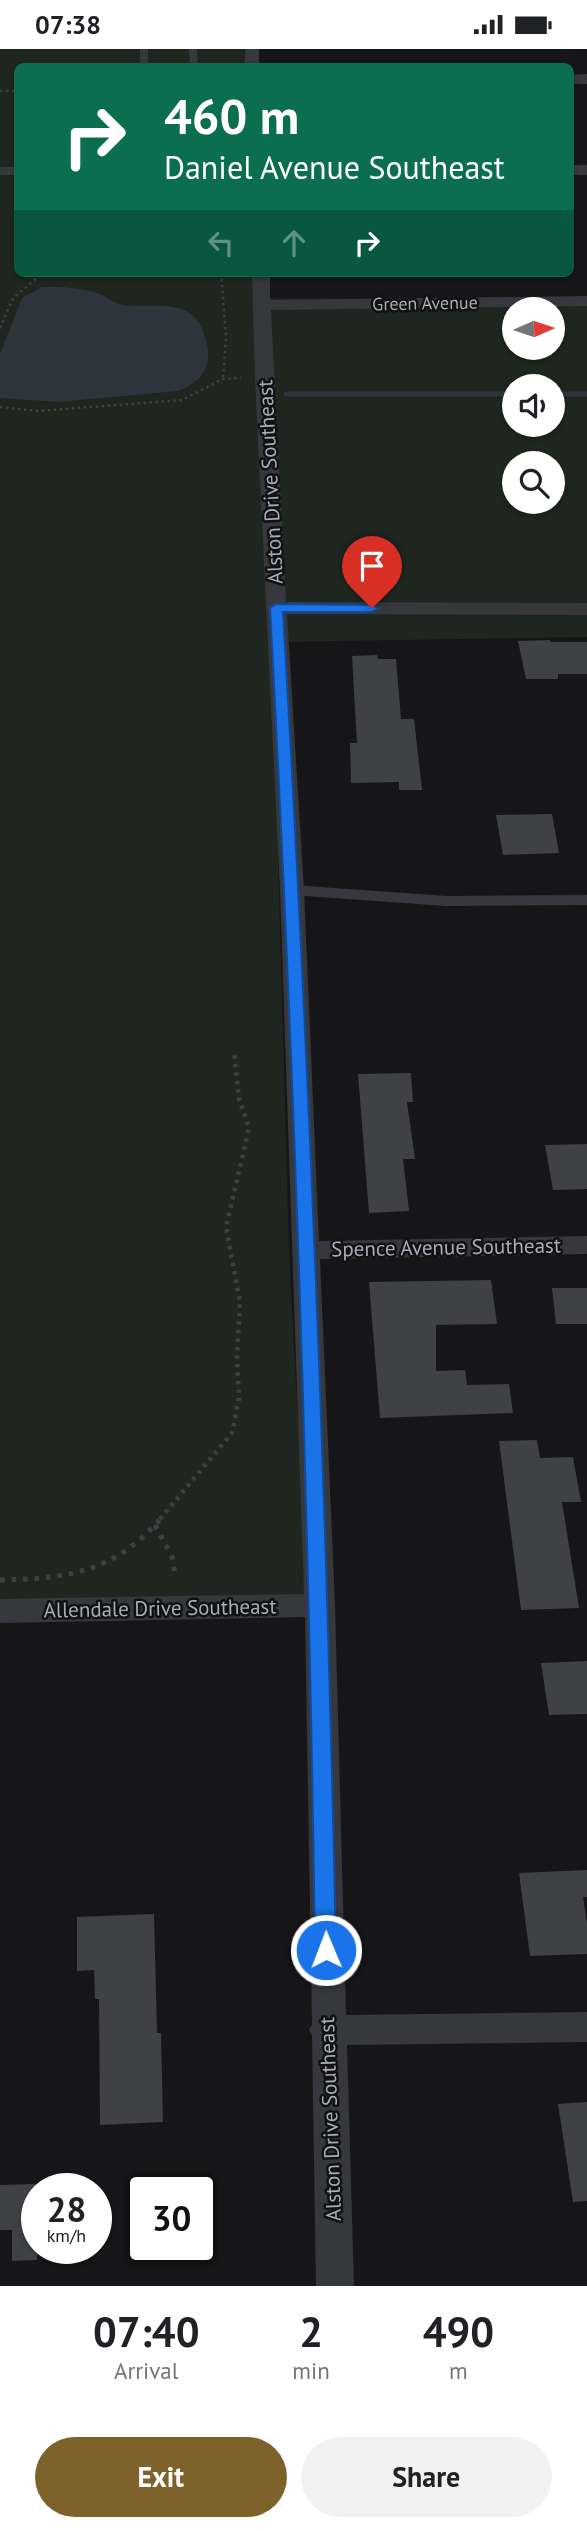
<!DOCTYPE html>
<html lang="en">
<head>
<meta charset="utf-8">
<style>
  :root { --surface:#fff; --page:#f2f2f2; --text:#202124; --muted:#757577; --accent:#7e622b }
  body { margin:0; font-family:"PT Sans",sans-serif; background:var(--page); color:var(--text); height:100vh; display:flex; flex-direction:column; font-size:26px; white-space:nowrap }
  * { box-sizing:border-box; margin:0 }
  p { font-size:23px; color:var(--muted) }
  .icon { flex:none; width:38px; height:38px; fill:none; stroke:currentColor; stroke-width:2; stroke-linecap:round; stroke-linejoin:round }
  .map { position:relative; height:2237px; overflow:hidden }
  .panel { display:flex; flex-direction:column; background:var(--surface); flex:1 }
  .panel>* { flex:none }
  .hud { position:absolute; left:14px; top:14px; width:560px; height:214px; border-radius:10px; box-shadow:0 2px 5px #0004; background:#0b6e4f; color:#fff; overflow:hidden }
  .needle { width:46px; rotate:87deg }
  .controls { position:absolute; left:502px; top:248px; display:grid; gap:14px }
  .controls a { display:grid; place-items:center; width:63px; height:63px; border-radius:50%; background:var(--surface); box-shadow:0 2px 5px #0004; font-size:35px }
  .speed { position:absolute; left:21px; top:2124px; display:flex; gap:14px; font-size:35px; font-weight:700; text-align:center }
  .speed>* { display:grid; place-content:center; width:91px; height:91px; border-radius:50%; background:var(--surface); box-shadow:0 2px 5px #0004; line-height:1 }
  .speed small { font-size:18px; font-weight:400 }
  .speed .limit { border:4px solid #111; border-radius:10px; background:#fff; color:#111 }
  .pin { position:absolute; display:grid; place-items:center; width:60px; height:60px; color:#fff; margin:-72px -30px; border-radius:50% 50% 50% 0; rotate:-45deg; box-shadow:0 0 7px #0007 }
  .pin .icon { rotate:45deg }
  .me { position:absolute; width:77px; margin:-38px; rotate:359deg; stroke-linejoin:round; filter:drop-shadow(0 0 5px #0008) }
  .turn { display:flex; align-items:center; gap:24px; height:147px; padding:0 35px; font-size:32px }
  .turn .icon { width:91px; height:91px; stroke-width:2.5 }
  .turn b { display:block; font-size:49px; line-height:60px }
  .lanes { display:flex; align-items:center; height:66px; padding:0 35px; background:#0003; justify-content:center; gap:35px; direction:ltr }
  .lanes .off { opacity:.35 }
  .eta { display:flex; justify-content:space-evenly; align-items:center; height:119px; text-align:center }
  .eta b { font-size:42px; font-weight:600; line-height:49px }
  .cta { display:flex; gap:14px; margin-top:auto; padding:14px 35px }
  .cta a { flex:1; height:80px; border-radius:42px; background:var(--accent); color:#fff; font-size:28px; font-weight:600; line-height:80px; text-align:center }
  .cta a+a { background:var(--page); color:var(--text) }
  .status { display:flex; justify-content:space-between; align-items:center; height:49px; padding:0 35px; background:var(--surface); direction:ltr }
  .status svg { height:19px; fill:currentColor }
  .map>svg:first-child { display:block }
</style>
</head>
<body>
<div class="status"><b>07:38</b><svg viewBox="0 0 49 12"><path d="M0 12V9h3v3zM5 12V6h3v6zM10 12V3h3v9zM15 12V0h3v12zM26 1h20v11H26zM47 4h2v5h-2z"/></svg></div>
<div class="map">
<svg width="587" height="2237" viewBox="0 0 587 2237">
  <rect width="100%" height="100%" fill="#161618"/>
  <path fill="#1e261f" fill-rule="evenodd" d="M0 0H244L246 17 18 18V224H261L263 249 587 251V588L275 593 264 306 289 1203 308 1562 0 1567ZM514 261H553V299H514ZM514 338H553V376H514ZM514 415H553V453H514Z"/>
  <path fill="#2c353c" d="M42 238C61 238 82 238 100 245 107 248 112 253 119 255 147 261 191 246 203 282 206 291 209 299 208 308 207 326 194 336 178 342L58 353 0 349V305L22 249Z"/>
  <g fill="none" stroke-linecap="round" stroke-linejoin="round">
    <g stroke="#2c353c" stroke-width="5">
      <path d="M286 345H514"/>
      <path d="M553 345H587"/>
    </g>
  </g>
  <g fill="#404145">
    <path d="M550 591V593H587V625H558V630H526L518 592Z"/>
    <path d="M377 606 378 610H396L401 670H414L422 741H399V733L351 734 350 694H357L352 607Z"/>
    <path d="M552 765 559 804 503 806 496 766Z"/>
    <path d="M411 1024 413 1053H407L415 1110H403L409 1162 369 1164 358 1025Z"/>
    <path d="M587 1095V1140L553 1141 545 1096Z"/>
    <path d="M491 1231 497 1275 436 1276V1322L465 1321 467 1336 509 1335 513 1364 380 1369 369 1233Z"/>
    <path d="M552 1239H587V1275H556Z"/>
    <path d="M537 1391 540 1409 573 1408 581 1453H562L579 1559 521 1561 499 1392Z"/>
    <path d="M587 1612V1665L549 1666 541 1614Z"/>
    <path d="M587 1821V1848H583L587 1875V1905L530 1907 519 1824Z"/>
    <path d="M154 1865 157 1984H161L163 2073 100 2076 99 1950H95L94 1921 77 1922V1868Z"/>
    <path d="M587 2053V2152L573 2153 558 2055Z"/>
    <path d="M37 2135V2211L12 2212V2181H0V2136Z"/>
  </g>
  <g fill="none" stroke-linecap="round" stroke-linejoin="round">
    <g stroke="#3d3f44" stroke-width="2.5" stroke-dasharray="2.5 3.5" stroke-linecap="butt">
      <path d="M0 42H18"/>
      <path d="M221 224 226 288 223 330"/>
      <path d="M0 279 13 249 43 224"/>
      <path d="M0 358 39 362 182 351 223 330 241 329"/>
    </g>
    <path stroke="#3d3f44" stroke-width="4.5" stroke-dasharray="3.5 5" stroke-linecap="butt" d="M160 1470 232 1384 239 1349 237 1307 240 1253 226 1178 249 1079 239 1050 234 1002"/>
    <g stroke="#3d3f44" stroke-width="5" stroke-dasharray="4.5 7" stroke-linecap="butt">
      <path d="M155 1476 172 1508 175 1524"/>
      <path d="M0 1531C67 1530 116 1523 162 1468"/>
    </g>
    <g stroke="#37383d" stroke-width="8">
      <path d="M144 0V18"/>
      <path d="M193 0 194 18"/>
      <path d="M0 122H18"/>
    </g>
    <path stroke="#37383d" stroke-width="10" d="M292 841 446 852 587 851"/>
    <g fill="#37383d" fill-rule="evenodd">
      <rect x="245" y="0" width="14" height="18"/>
      <path d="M587 25V35H570V26Z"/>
      <rect x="570" y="116" width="17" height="10"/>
      <path d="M252 224H270V251L587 247V257L271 261 286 553 587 554V566L287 565 304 841 319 1192 587 1187V1205L320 1210 335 1556 346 1966 587 1963V1993L347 1996 354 2237H316L312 1986 309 1981 312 1976 305 1568 0 1574V1550L304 1545 280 841 255 329Z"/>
    </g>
  </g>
  <path fill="#1a73e8" stroke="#114b97" stroke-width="2" d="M276 555 372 556 379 559 372 563H283C309 1009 327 1455 336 1901L333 1908 326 1910 318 1908 315 1901C309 1454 294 1006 270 559Z"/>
  <g text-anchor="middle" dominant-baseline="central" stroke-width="5" stroke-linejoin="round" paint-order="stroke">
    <g font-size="18" fill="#a8adb8" stroke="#111113">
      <text transform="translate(425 254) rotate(-1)">Green Avenue</text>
    </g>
    <g font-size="21" fill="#a8adb8" stroke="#111113">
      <text transform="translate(270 433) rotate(-93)">Alston Drive Southeast</text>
      <text transform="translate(446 1198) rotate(-1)">Spence Avenue Southeast</text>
      <text transform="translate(160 1559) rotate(-1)">Allendale Drive Southeast</text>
      <text transform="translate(330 2070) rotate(-92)">Alston Drive Southeast</text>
    </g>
  </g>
</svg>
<div class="controls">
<a><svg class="needle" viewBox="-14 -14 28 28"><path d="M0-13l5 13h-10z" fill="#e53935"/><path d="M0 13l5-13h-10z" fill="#757577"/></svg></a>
<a><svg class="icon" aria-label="sound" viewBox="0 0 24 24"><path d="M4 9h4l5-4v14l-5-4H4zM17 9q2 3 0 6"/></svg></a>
<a><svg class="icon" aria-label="search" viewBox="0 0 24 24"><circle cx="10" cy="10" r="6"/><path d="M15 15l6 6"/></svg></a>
</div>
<div class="speed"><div>28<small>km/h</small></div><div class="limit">30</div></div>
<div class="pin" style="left:372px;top:559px;background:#d93025"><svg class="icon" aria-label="arrive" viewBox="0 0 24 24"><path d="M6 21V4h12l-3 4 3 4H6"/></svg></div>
<svg class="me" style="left:326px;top:1901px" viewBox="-20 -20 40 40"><circle r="17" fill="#1a73e8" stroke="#fff" stroke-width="3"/><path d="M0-11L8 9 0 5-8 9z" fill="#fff"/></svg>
<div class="hud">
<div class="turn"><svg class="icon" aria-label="right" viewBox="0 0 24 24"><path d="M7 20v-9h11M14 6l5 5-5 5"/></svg><div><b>460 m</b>Daniel Avenue Southeast</div></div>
<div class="lanes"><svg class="icon off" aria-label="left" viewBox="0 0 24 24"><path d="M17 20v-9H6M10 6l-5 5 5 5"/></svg><svg class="icon off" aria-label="ahead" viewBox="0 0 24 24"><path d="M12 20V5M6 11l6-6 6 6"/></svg><svg class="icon" aria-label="right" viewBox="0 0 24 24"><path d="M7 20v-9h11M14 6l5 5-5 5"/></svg></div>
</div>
</div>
<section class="panel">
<div class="eta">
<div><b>07:40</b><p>Arrival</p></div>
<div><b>2</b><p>min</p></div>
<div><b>490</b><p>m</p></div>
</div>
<div class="cta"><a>Exit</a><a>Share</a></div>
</section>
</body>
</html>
